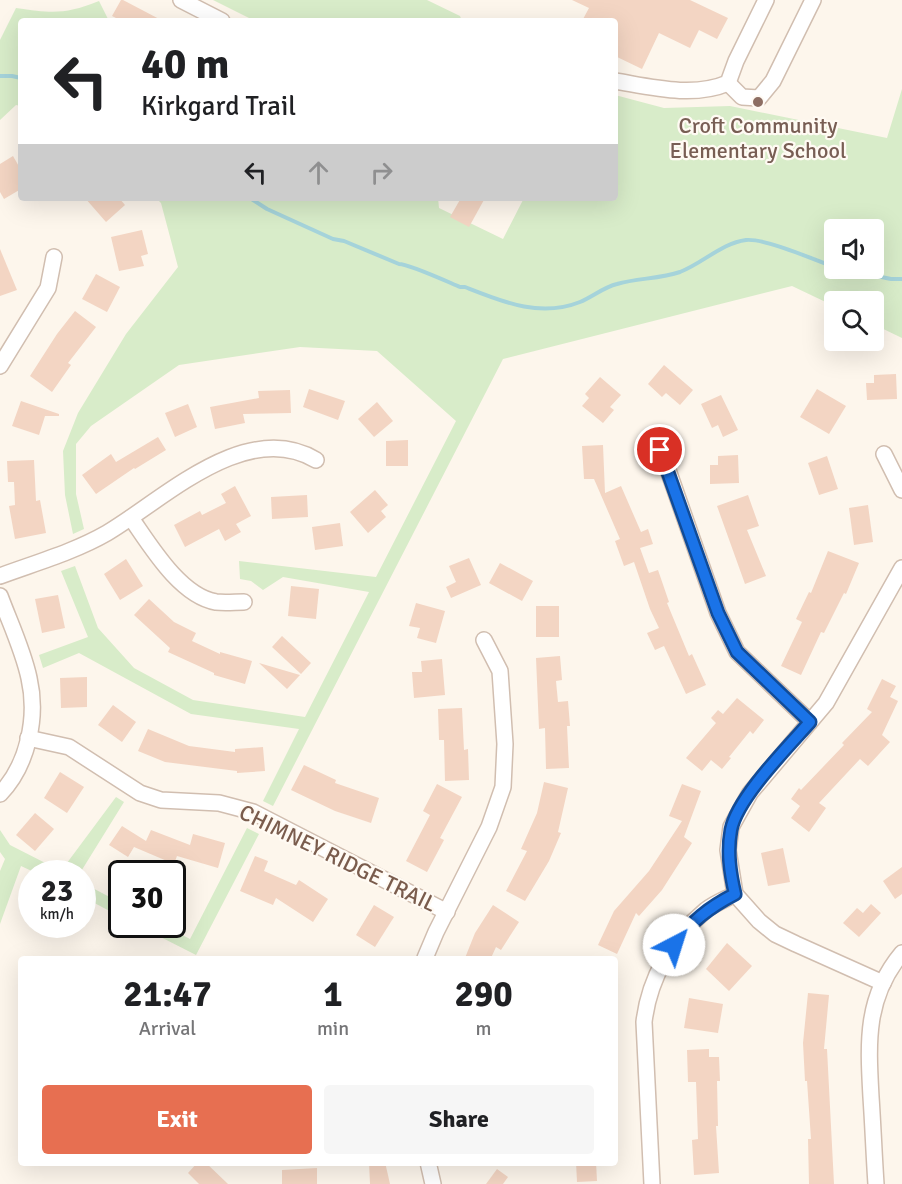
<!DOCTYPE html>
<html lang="en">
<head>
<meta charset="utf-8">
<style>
  :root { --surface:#fff; --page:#f6f6f6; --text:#202124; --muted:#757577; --accent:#e76f51 }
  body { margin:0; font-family:Signika,sans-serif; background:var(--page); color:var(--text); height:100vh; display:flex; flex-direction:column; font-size:22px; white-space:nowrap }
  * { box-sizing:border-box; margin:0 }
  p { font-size:20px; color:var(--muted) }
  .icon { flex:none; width:33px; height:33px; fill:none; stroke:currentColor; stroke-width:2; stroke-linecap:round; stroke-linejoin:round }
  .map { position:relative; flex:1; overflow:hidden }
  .side { position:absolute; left:18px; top:956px; width:600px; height:210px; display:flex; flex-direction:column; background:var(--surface); border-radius:6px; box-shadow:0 6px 24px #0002 }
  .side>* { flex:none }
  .top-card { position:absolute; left:18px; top:18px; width:600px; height:183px; border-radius:6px; box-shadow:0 6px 24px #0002; background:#fff; color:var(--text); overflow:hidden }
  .buttons { position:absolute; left:824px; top:219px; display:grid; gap:12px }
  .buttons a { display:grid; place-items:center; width:60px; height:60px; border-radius:6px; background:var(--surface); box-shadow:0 6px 24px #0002; font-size:30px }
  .speed { position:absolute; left:18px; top:860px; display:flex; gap:12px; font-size:30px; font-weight:700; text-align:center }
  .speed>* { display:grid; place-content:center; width:78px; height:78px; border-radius:50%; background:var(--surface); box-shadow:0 6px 24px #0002; line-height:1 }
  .speed small { font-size:15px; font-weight:400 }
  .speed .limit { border:3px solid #111; border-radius:9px; background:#fff; color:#111 }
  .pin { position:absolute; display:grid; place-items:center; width:51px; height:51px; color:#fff; margin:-26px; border:3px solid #fff; border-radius:50%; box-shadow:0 2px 6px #0007 }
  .me { position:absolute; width:66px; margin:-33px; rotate:40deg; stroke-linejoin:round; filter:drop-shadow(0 0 4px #0008) }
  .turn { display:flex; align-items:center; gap:21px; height:126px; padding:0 24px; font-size:27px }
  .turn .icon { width:78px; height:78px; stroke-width:2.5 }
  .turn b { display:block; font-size:42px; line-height:51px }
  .lanes { display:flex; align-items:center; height:57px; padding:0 24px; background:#0003; justify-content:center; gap:30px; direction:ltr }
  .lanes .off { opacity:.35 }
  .eta { display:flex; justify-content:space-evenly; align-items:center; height:102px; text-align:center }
  .eta b { font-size:36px; font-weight:700; line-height:42px }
  .button { display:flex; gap:12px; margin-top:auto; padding:12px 24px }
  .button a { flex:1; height:69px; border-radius:6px; background:var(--accent); color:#fff; font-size:24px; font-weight:700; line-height:69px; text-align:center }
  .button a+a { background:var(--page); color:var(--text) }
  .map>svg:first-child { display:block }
</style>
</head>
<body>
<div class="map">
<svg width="902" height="1184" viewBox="0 0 902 1184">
  <rect width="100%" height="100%" fill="#fdf6ec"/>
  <g fill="#d8ecc9" fill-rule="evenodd">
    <path d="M213 0H427L460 16 462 21H255Z"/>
    <path d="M99 1 109 21H21V106L16 105 0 120V40L16 8C52 13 64 15 99 1Z"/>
    <path d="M902 89V338L873 324V302H834V306L792 286 503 359 273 806 263 801 299 729 191 714 79 653 43 668 39 655 88 637 61 571 75 566 98 628 134 668 193 700 305 717 369 592 283 577 263 590 251 581 240 579 239 561 376 577 456 421 377 351 300 347 179 365 91 426 76 444V494L84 529 73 534 65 495 63 451 78 413 126 334 178 267 161 203 156 198H438L439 208 503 239 524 198H615V95L664 108 730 106 887 138ZM834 230H873V268H834Z"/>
    <path d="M116 797 124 802 80 873H36L21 866 0 924V871L5 859 0 852V830L10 845 61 871Z"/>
    <path d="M247 828 259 834 196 955 135 924H161L190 939Z"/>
    <path d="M83 883 121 903V917L83 897Z"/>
  </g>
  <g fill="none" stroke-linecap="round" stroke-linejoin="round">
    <g stroke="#a5d3da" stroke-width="4">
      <path d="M0 76H12L21 78"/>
      <path d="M250 198 267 209 333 239 344 241 399 264C409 264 448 282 460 287H465C503 302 540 318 580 302 592 297 604 287 617 284 637 278 660 279 680 272 703 263 722 243 746 240 765 238 815 260 834 267"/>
      <path d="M839 268 891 279H902"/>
    </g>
  </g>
  <g fill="#f3d5c3">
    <path d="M121 0H123L163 21H122L112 16Z"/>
    <path d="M572 0H690L728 18 717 39 699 30 690 48 659 33 642 69 615 56V21H582L589 8Z"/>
    <path d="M13 156 21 170V189L4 199 0 192V164Z"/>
    <path d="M85 198H119L125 205 106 222Z"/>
    <path d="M461 198H485L469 227 450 217Z"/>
    <path d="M142 230 148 254 141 256 144 266 119 271 111 237Z"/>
    <path d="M0 249 17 290 0 296Z"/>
    <path d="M96 274 120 287 107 312 82 299Z"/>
    <path d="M75 311 96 327 68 363 71 365 52 392 30 376 57 334Z"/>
    <path d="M664 365 693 390 680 405 666 393 662 397 648 384Z"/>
    <path d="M896 374 897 399 867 400 866 383H874V375Z"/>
    <path d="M600 377 621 395 610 407 614 410 603 423 582 406 589 398 585 394Z"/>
    <path d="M309 389 345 401 338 420 303 407Z"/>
    <path d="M817 389 846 406 829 434 800 417Z"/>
    <path d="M290 390 291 413 243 414 245 423 215 429 210 407 259 398 258 391Z"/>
    <path d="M721 395 738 430 723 437 718 425 712 428 701 404Z"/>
    <path d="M21 401 59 414V416H45L39 435 12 426Z"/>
    <path d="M377 402 393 421 374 437 358 419Z"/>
    <path d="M188 404 197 427 175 437 165 413Z"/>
    <path d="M158 437 166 450 135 469 134 468 96 494 82 475 111 454 116 462Z"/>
    <path d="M408 440V466H386V441Z"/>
    <path d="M603 445 605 493 621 486 641 532 648 529 653 544 640 548 649 573 658 570 669 602 667 603 689 656 692 654 706 685 686 694 664 646 655 650 647 633 659 628 650 609 634 562 624 566 615 541 620 539 594 479H584L582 446Z"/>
    <path d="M738 455 739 483 710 484V465H718V456Z"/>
    <path d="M827 456 838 489 819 495 808 463Z"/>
    <path d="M34 460 36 501 40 500 46 533 15 539 9 506 15 505 14 482H8L7 461Z"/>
    <path d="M235 486 251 516 236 524 241 532 225 541 219 529 185 547 174 525 200 511 202 515 226 503 221 494Z"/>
    <path d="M375 490 388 505 381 511 386 517 368 533 350 512Z"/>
    <path d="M307 495 308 517 272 519 271 497Z"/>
    <path d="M748 495 759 526 747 530 766 576 745 584 717 506Z"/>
    <path d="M868 505 873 542 854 545 849 508Z"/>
    <path d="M340 523 343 546 315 550 312 527Z"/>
    <path d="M828 551 859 563 846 594 844 593 824 633 821 632 801 675 781 666 802 622 796 619 809 592 811 593Z"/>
    <path d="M469 558 481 585 451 598 446 587 456 582 449 566Z"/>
    <path d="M126 559 143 586 120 600 104 574Z"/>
    <path d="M500 563 533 581 522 601 489 583Z"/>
    <path d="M291 586 319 589 316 619 288 616Z"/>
    <path d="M58 595 65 628 42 633 35 599Z"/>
    <path d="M149 599 174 622 196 633 192 641 220 654V652L252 661 245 684 214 675V673L168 652 170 648 134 615Z"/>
    <path d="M416 603 445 611 436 643 417 638 420 628 409 626Z"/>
    <rect x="536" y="606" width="23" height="31"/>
    <path d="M282 636 311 663 301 674 272 647Z"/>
    <path d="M560 656 562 680 556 681 558 702 568 701 570 726H567L569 768 546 769 545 728 539 729 536 658Z"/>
    <path d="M442 659 445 695 414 698 412 672H422L421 661Z"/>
    <path d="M259 663 300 675 287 689Z"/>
    <path d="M87 677V707L61 708 60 678Z"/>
    <path d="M882 679 896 686 890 697 898 701 882 735 890 742 868 766 860 759 819 803 826 808 809 832 791 818 800 806 791 799 799 788 801 790 844 745 842 743 872 712 867 709Z"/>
    <path d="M737 698 764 720 753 734 750 731 729 757 731 758 722 769 711 760 702 771 686 758 716 723 711 718 718 710 723 714Z"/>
    <path d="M113 705 136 722 122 742 98 725Z"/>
    <path d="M462 708 464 750 468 749 469 780 445 781 444 740H439L438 709Z"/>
    <path d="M148 729 189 746 235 752V749L263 747 265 771 237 773V771L165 762 138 751Z"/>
    <path d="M304 765 336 780 335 783 379 798 371 823 335 811 291 790Z"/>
    <path d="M60 772 84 787 67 813 44 798Z"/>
    <path d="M544 782 568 788 558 832 561 833 549 861 525 901 506 891 527 851 521 849 537 813Z"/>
    <path d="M437 784 462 797 440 838 444 840 427 872 406 861 430 815 423 811Z"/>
    <path d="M682 784 701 791 684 837 692 843 662 890 639 916 636 913 617 954 598 945 614 911 649 871 682 821 669 816Z"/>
    <path d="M35 813 54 829 35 851 16 835Z"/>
    <path d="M122 826 146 841 151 830 190 845 193 834 225 843 218 868 177 856 174 864 134 847 128 857 109 845Z"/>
    <path d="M783 848 790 882 768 886 761 853Z"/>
    <path d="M255 856 268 861 264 871 296 885 299 880 328 899 313 922 276 898 273 905 240 891Z"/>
    <path d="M902 867V894L895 899 883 881Z"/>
    <path d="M871 904 881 913 859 937 843 923 857 908 863 913Z"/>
    <path d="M374 905 394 917 375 947 356 935Z"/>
    <path d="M493 905 519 922 501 950 496 947 491 958H465L475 933Z"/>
    <path d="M727 943 752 966 729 991 706 969Z"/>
    <path d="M808 993 829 995 824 1049H827L834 1184H809L808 1139H811L807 1081H805L803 1043Z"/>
    <path d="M689 998 723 1004 718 1033 684 1028Z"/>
    <path d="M709 1049V1057H719L720 1081H717L718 1126H716L719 1173 694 1175 692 1140 698 1139 696 1082H688L687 1050Z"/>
    <path d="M198 1162H205L228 1184H199L188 1173Z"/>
    <path d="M369 1162H385L390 1184H370Z"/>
    <path d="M576 1162H596L597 1181 577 1182Z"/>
    <path d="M317 1168V1184H282V1170Z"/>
    <path d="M497 1169 508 1177 503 1184H486Z"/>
  </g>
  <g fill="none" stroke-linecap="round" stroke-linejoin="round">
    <g stroke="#d1beb0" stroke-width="18">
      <g id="minor">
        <path d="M181 0 222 21"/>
        <path d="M615 81C651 87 693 98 728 83L736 61 766 0"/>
        <path d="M728 83 742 97 759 98 773 81 813 0"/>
        <path d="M0 366 48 288 54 257"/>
        <path d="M661 450 718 613 737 652 810 722"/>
        <path d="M884 454 902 490"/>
        <path d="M131 518C150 545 180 596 216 602 225 603 235 602 244 602"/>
        <path d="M0 576C35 563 74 552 107 533 163 500 246 418 316 460"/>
        <path d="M0 596C10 623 23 650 29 678 38 717 28 765 0 794"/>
        <path d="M28 738 69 747 140 793 161 800 219 803 253 812 447 912"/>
        <path d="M425 958 436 932 489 827 503 787 505 744 500 671 484 640"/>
        <path d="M883 983 796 944 775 934 759 921 735 894 728 850 731 827 750 793 826 703 902 568"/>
        <path d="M428 1162 433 1184"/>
        <path d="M652 1184 644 1022C649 979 672 938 706 910 715 903 726 899 735 894"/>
        <path d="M876 1184C874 1155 873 1126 871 1097 868 1043 865 997 902 953"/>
      </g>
    </g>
    <use href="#minor" stroke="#fff" stroke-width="15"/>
  </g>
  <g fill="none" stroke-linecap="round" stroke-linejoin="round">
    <g stroke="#114b97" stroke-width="15">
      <path id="route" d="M660 450 718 613 737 652 810 722C788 747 737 798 731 830 727 852 730 872 735 894 708 908 692 921 674 945"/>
    </g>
    <use href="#route" stroke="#1a73e8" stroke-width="10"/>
  </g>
  <circle fill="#8d6e63" stroke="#fffaf3" stroke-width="2" cx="758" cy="102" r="6"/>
  <g text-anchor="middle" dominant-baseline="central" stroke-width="4.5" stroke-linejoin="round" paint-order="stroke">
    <g font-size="22" fill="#785e54" stroke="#fffaf3">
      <text x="758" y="125">Croft Community<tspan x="758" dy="25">Elementary School</tspan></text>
    </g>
    <g font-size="22" fill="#7a5c4d" stroke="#fffaf3">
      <text transform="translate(338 858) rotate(26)">CHIMNEY RIDGE TRAIL</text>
    </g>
  </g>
</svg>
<div class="buttons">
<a><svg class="icon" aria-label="sound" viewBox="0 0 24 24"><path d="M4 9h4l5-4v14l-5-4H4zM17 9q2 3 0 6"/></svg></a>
<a><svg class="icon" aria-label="search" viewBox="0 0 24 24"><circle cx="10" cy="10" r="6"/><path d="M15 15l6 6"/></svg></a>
</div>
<div class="speed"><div>23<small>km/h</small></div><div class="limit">30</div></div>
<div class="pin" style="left:660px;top:450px;background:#d93025"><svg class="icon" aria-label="arrive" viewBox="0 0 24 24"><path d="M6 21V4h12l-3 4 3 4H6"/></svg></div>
<svg class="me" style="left:674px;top:945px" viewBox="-20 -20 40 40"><circle r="19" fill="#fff"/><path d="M0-13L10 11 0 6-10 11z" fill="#1a73e8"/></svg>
<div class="top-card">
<div class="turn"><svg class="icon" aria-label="left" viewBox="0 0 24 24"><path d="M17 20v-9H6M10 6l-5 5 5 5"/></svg><div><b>40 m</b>Kirkgard Trail</div></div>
<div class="lanes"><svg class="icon" aria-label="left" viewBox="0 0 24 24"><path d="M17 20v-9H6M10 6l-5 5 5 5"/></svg><svg class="icon off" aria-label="ahead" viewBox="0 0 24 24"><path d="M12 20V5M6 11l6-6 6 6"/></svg><svg class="icon off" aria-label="right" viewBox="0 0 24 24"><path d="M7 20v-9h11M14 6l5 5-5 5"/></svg></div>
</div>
<section class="side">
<div class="eta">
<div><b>21:47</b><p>Arrival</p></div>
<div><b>1</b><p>min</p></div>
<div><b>290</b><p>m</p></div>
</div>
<div class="button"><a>Exit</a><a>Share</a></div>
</section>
</div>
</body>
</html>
